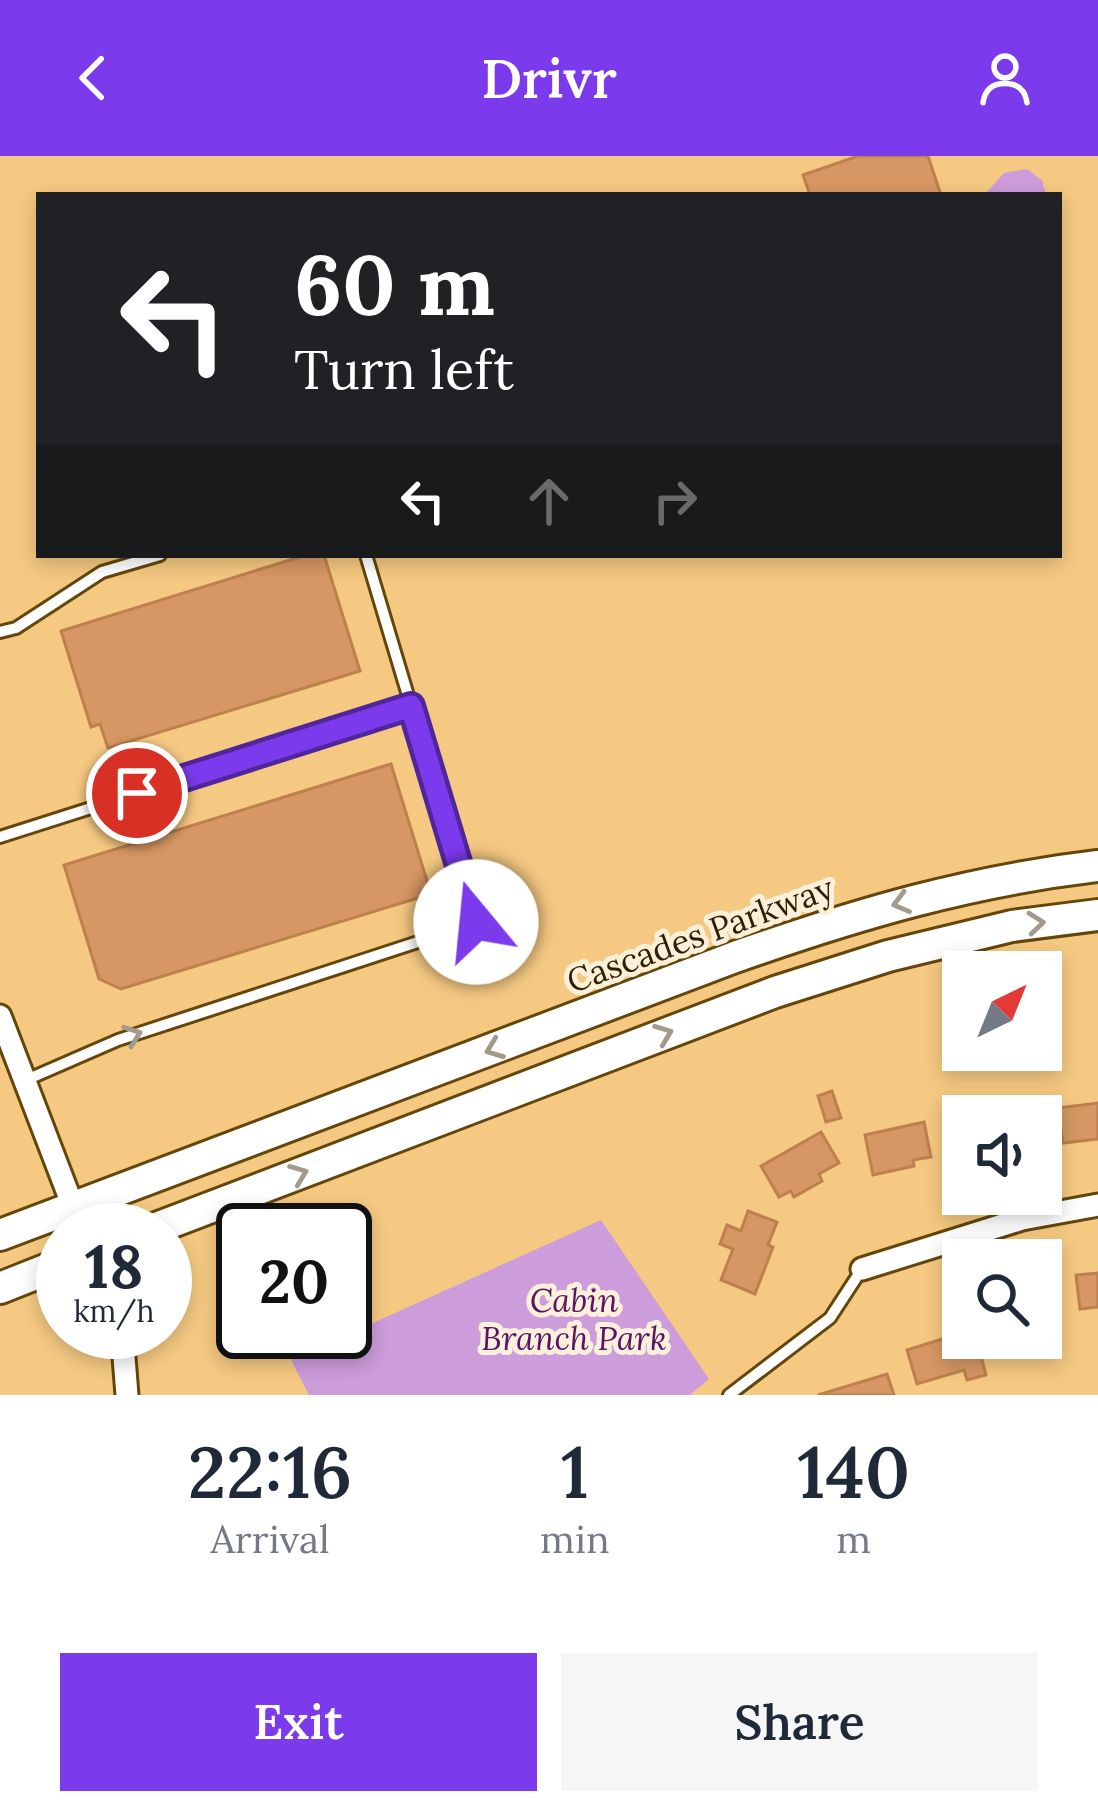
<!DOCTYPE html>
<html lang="en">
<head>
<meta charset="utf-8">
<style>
  :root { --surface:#fff; --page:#f6f6f7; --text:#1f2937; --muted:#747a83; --accent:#7c3aed }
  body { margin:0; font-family:Lora,serif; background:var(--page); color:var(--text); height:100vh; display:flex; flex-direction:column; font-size:45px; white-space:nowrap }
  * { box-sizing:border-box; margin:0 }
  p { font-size:39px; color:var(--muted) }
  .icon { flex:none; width:66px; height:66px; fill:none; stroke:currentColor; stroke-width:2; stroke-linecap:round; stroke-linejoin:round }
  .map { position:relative; height:1239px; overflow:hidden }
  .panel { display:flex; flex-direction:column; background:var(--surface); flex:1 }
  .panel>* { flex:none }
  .guide { position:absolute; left:36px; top:36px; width:1026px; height:366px; border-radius:0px; box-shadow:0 6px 18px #0003; background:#202124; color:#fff; overflow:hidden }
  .needle { width:78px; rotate:43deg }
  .controls { position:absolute; left:942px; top:795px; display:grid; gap:24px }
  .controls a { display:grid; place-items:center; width:120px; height:120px; border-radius:0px; background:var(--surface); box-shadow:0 6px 18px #0003; font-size:60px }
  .speed { position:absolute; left:36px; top:1047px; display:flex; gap:24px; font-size:60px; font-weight:700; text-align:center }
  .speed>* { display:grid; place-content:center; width:156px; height:156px; border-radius:50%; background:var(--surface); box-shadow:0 6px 18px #0003; line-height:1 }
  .speed small { font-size:30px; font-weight:400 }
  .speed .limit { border:6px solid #111; border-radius:18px; background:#fff; color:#111 }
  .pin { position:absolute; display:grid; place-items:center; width:102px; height:102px; color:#fff; margin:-51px; border:6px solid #fff; border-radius:50%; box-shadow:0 3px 12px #0007 }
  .me { position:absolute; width:132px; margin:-66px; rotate:343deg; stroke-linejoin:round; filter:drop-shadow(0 0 9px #0008) }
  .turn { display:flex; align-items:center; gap:42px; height:252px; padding:0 60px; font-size:54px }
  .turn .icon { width:156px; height:156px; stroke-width:2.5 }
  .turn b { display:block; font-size:84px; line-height:102px }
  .lanes { display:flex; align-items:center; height:114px; padding:0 60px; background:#0003; justify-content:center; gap:60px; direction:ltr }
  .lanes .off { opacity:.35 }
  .eta { display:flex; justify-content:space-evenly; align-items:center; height:204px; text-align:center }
  .eta b { font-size:72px; font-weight:600; line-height:84px }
  .action { display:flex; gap:24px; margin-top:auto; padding:24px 60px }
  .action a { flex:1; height:138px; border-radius:0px; background:var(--accent); color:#fff; font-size:48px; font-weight:600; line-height:138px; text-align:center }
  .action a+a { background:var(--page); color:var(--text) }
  header { display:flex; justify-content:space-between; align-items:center; height:156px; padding:0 60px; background:var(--accent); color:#fff; font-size:54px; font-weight:600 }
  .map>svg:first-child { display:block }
</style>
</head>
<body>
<header><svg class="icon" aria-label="back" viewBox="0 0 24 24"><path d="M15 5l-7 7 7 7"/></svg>Drivr<svg class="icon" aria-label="person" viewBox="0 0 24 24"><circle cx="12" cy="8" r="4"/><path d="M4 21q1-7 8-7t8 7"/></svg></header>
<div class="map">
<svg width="1098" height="1239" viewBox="0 0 1098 1239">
  <rect width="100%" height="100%" fill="#f5c982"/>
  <g fill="#cd9cdb">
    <path d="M1027 13 1042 24 1046 39H984L1004 17Z"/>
    <path d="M601 1064 709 1223 690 1239H309L291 1204Z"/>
  </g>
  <g fill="#d79764" stroke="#be804d" stroke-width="3">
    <path d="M858 0H928L941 39H810L803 19Z"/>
    <path d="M306 399H324L360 515 108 592 100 568 91 571 61 475Z"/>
    <path d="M391 608 431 738 121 833 99 823 64 709Z"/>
    <path d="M832 935 841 962 826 966 818 940Z"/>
    <path d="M1098 947V983L1063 987 1058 952Z"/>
    <path d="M1011 950 1012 956 1037 951 1038 960H963V963L962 959Z"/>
    <path d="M924 966 931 1001 913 1004 914 1010 873 1019 865 979Z"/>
    <path d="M821 976 839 1007 819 1018 822 1025 794 1041 791 1035 779 1041 761 1010Z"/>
    <path d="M748 1055 777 1066 768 1089 773 1091 755 1138 721 1124 733 1093 720 1088 727 1069 741 1075Z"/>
    <path d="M1050 1116 1059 1146 1041 1151V1119Z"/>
    <path d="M1098 1117V1151L1080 1153 1076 1119Z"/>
    <path d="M963 1172V1182H982L987 1199 981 1200 986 1219 967 1224 964 1214 917 1228 907 1194 952 1180 951 1175Z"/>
    <path d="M887 1218 894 1239H818Z"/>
  </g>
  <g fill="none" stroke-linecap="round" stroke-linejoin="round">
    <g stroke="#64460a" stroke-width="16">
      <g id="lane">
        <path d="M0 476 16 472 102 416 160 399"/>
        <path d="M0 681 411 550"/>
        <path d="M26 924 118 884 476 767 366 399"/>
        <path d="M729 1239 830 1162 862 1113"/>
      </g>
    </g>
    <g stroke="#64460a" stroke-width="27">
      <g id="street">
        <path d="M0 860 82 1074"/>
        <path d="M862 1113 1022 1063 1098 1049"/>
        <path d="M122 1176 127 1239"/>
      </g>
    </g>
    <g stroke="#64460a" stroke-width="36">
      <g id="secondary">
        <path d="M151 1074 775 836 888 800 1012 770 1098 759"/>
        <path d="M0 1079 735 801C857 758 969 725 1098 710"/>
        <path d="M0 1132 63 1107"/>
      </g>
    </g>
    <use href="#lane" stroke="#fff" stroke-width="10"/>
    <use href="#street" stroke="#fff" stroke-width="21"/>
    <use href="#secondary" stroke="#fff" stroke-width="30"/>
  </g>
  <defs><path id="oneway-chevron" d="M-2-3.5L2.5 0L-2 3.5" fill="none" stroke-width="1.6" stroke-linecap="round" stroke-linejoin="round" transform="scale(3)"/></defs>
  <g stroke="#a19a8d">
    <use href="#oneway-chevron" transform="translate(901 747) rotate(165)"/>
    <use href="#oneway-chevron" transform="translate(1036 767) rotate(-6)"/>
    <use href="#oneway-chevron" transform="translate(664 878) rotate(-21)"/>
    <use href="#oneway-chevron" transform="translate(133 879) rotate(-20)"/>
    <use href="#oneway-chevron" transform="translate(494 893) rotate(159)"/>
    <use href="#oneway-chevron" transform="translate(299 1018) rotate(-21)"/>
  </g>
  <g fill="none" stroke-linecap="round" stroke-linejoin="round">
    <g stroke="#51269a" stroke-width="30">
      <path id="route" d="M137 637 411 550 476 766"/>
    </g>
    <use href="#route" stroke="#7c3aed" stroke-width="21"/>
  </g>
  <g text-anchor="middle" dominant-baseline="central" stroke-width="10" stroke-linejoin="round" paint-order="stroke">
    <g font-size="33" fill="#2f1f01" stroke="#fdf0db">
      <text transform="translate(700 778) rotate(-20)">Cascades Parkway</text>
    </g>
    <g font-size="33" font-style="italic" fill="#581568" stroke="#fdf0db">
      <text x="574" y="1144">Cabin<tspan x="574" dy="38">Branch Park</tspan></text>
    </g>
  </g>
</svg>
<div class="controls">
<a><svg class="needle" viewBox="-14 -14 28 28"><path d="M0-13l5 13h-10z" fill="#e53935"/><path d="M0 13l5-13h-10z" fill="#747a83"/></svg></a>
<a><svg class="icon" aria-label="sound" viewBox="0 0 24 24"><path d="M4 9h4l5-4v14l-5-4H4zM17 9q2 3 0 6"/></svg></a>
<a><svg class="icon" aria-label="search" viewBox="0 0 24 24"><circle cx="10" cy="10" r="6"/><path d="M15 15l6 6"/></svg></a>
</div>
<div class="speed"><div>18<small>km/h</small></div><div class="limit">20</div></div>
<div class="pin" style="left:137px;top:637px;background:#d93025"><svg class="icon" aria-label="arrive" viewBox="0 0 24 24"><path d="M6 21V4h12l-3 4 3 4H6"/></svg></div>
<svg class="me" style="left:476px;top:766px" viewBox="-20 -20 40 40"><circle r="19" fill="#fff"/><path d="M0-13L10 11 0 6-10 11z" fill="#7c3aed"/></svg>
<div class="guide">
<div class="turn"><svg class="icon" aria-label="left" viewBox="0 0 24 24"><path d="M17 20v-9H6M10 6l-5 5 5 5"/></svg><div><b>60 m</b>Turn left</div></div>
<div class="lanes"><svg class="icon" aria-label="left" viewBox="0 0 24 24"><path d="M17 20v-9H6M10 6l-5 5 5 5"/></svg><svg class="icon off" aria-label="ahead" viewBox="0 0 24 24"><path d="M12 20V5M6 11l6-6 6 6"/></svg><svg class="icon off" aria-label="right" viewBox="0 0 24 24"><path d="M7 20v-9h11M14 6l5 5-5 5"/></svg></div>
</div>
</div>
<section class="panel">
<div class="eta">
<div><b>22:16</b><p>Arrival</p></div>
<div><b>1</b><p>min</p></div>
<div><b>140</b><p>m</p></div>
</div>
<div class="action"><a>Exit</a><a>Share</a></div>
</section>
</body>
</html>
